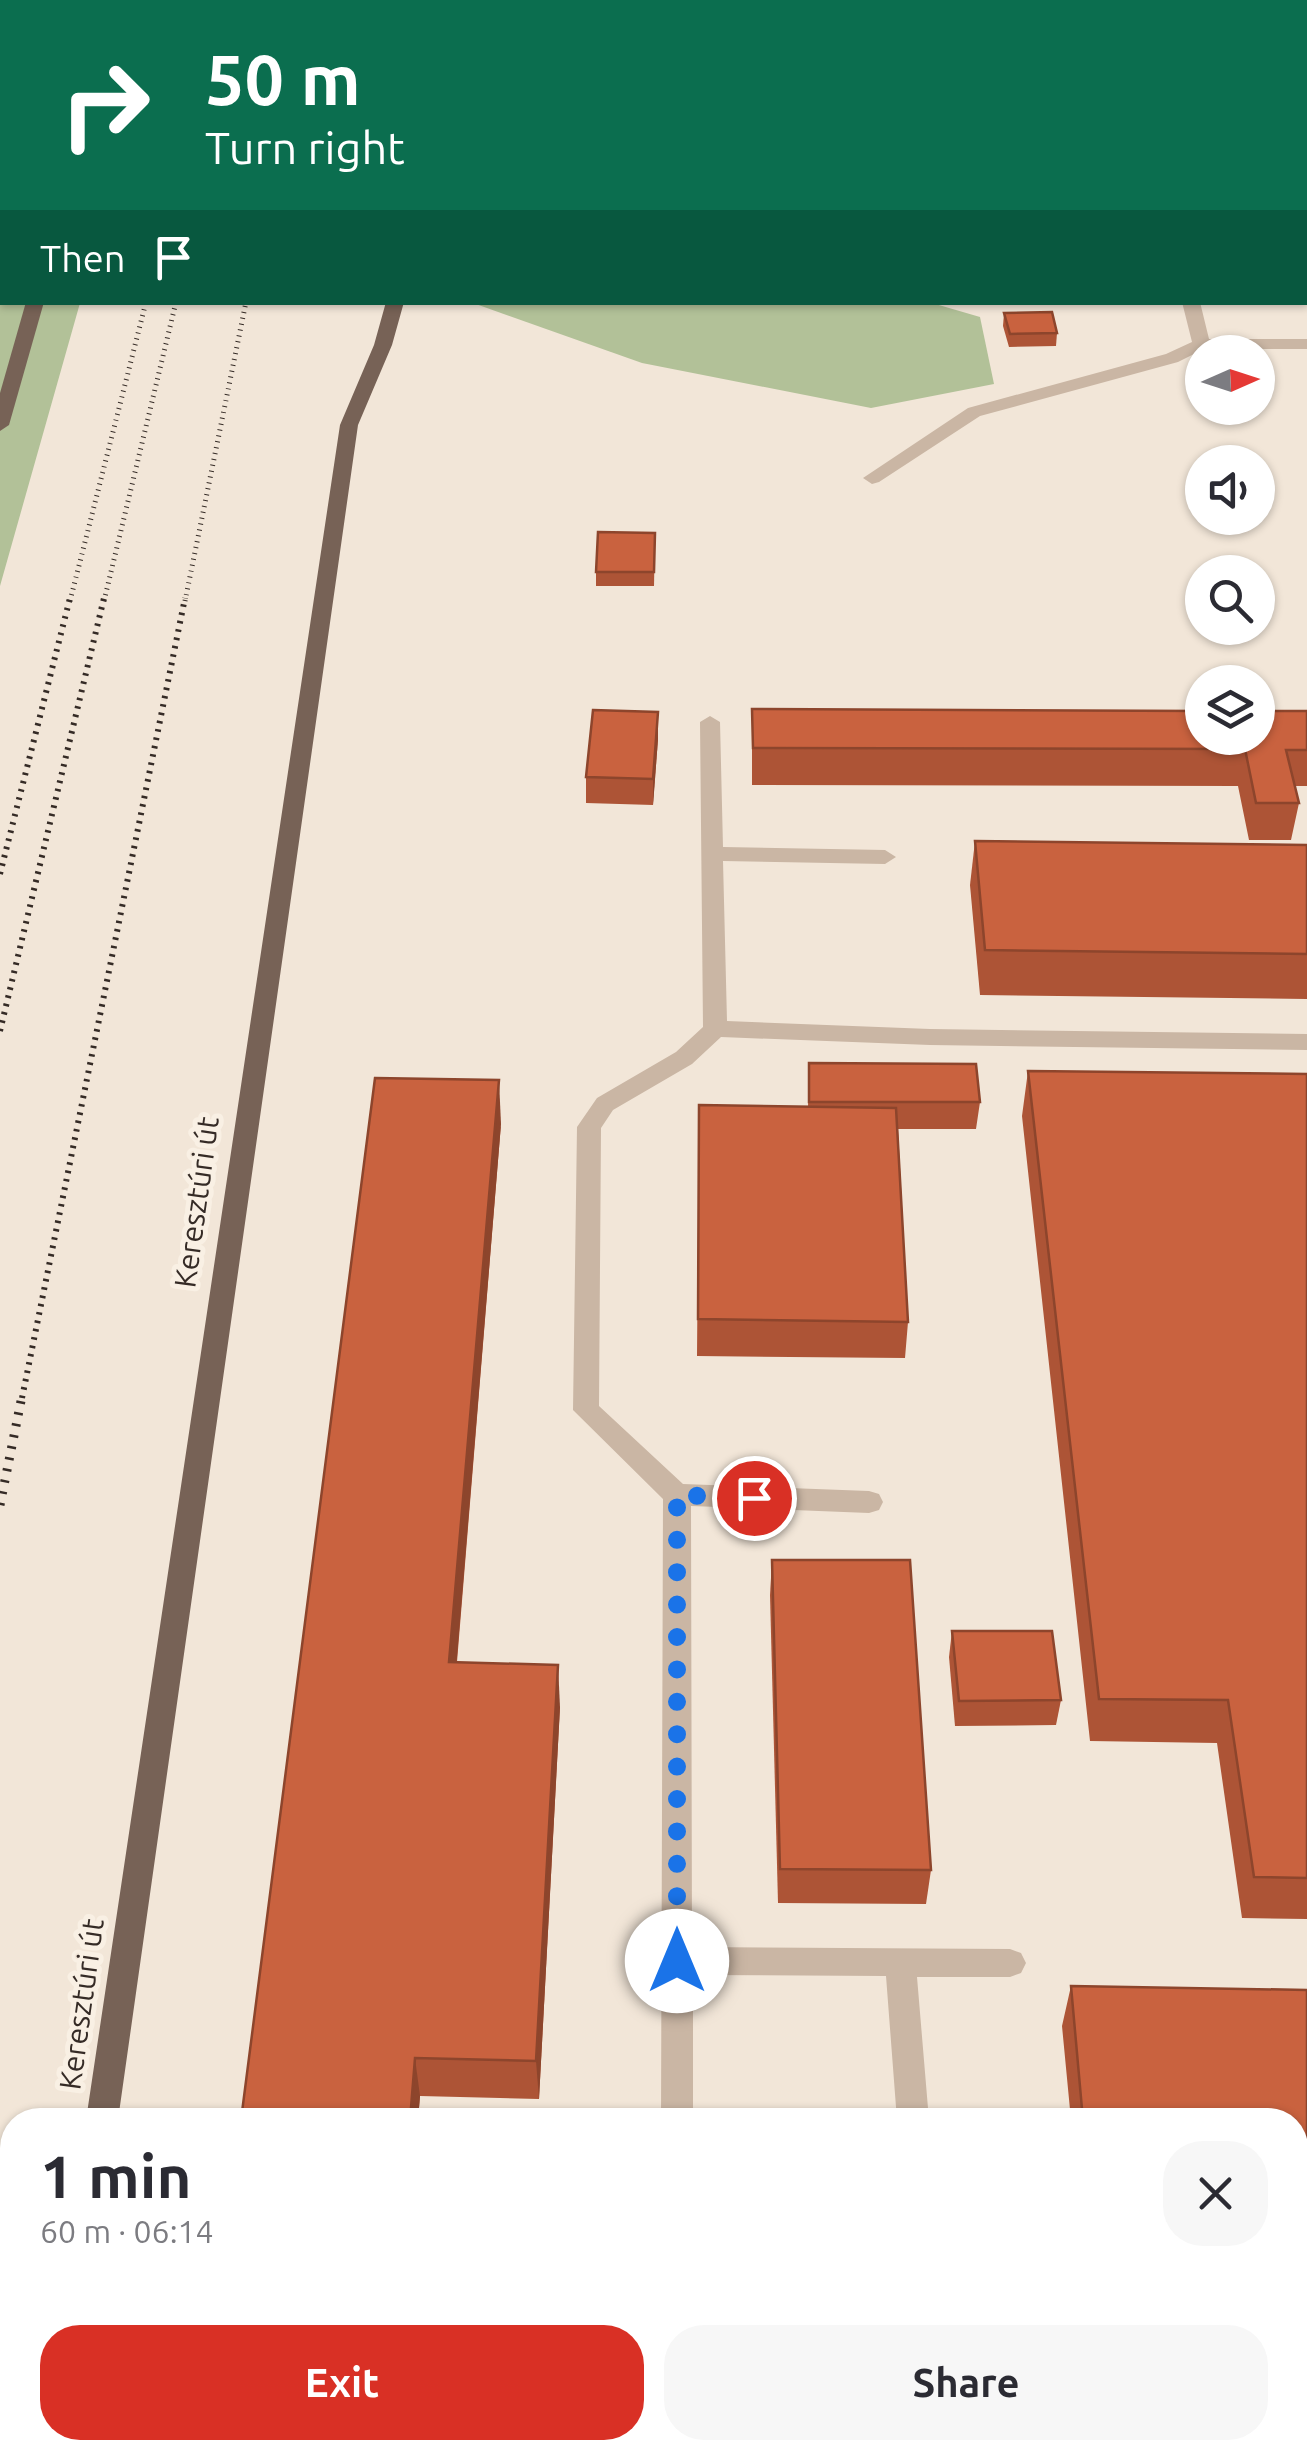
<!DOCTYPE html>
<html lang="en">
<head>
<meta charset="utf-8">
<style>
  :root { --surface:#fff; --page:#f7f7f7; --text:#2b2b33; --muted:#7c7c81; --accent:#d93025 }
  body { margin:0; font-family:Ubuntu,sans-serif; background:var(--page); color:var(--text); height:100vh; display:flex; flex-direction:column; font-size:38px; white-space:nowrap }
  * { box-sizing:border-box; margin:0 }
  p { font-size:32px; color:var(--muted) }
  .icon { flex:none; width:55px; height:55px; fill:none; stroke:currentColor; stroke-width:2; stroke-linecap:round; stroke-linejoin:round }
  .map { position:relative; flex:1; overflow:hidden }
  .drawer { position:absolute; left:0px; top:2108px; width:1308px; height:352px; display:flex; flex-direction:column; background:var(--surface); border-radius:40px 40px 0 0; box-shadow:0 2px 8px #0004 }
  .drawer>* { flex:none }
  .banner { position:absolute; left:0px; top:0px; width:1308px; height:305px; box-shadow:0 2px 8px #0004; background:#0b6e4f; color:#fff; overflow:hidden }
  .needle { width:65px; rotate:87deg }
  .fabs { position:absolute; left:1185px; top:335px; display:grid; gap:20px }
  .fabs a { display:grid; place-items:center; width:90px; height:90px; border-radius:50%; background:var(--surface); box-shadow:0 2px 8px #0004; font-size:50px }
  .pin { position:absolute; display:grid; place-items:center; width:85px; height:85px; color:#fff; margin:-42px; border:5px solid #fff; border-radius:50%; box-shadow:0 2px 10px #0007 }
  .me { position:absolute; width:110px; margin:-55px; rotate:0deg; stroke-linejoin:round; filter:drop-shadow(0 0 8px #0008) }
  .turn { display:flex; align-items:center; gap:35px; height:210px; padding:0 40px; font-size:45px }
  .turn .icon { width:130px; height:130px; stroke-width:2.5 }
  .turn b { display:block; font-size:70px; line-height:85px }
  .then { display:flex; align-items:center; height:95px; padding:0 40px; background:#0003; gap:20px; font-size:38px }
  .round { display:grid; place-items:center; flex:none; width:105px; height:105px; border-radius:40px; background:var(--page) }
  .head { display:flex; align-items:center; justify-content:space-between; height:170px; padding:0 40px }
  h1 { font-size:60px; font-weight:700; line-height:75px }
  .button { display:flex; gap:20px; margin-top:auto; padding:20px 40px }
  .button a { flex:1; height:115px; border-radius:40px; background:var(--accent); color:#fff; font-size:40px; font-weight:700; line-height:115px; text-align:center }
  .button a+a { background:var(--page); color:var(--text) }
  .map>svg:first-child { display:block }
</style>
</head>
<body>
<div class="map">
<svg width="1307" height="2458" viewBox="0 0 1307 2458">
  <rect width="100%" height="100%" fill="#f2e6d8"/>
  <g fill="#b2c198">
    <path d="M0 0H165L2 2V302L80 303 0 586Z"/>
    <path d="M473 303H932L980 317 994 384 871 408 642 363Z"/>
  </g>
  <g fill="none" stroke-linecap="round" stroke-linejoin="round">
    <g fill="#cab6a4" fill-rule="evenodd">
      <rect x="562" y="0" width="14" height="2"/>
      <rect x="907" y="0" width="14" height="2"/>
      <path d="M2 62V77L0 78V63Z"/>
      <rect x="1305" y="95" width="2" height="10"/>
      <rect x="0" y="179" width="2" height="10"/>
      <path d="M1182 302H1200L1209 339H1307V349H1204L1178 362 980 416 879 482 872 484 863 478 968 408 1166 354 1192 342Z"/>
      <path d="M710 716 720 722 723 847 885 850 896 857 885 864 723 861 727 1021 930 1029 1307 1034V1050L930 1045 721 1037 692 1064 613 1110 601 1128 599 1406 683 1484 869 1491 879 1494 883 1502 879 1510 869 1513 691 1506 692 1947 1010 1949 1021 1953 1026 1963 1021 1973 1010 1977H917L929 2120H897L886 1976 693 1975V2120H661L663 1499 573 1410 577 1127 597 1098 676 1052 703 1027 700 722Z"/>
      <path d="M567 2448H602L603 2458H567Z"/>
    </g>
    <g fill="#776256" fill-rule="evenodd">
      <rect x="416" y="0" width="14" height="2"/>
      <path d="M26 302H44L9 425 0 431V393Z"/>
      <path d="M386 302H404L392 345 358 425 118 2120H86L340 425 374 345Z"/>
      <path d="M37 2448H72V2458H36Z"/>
    </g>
    <g stroke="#352b26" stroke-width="5" stroke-dasharray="1 5" stroke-linecap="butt">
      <path d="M70 601 146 302"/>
      <path d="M104 601 176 302"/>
      <path d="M185 601 246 302"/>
    </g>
    <g stroke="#352b26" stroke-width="6" stroke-dasharray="2.5 6" stroke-linecap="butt">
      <path d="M0 874 70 598"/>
      <path d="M0 1031 104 598"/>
      <path d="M22 1398 185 598"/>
    </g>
    <path stroke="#352b26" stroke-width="9" stroke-dasharray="2.5 9" stroke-linecap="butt" d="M0 1505 22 1396"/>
  </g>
  <g fill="#ad5436">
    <path d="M1221 0H1307V29L1305 28V2H1228Z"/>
    <path d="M1004 313 1057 333 1056 346 1009 347 1003 326Z"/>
    <path d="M655 533 654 586H596V572Z"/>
    <path d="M752 709 1307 711V786H1295L1299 803 1291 840H1249L1238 786 752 785Z"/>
    <path d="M658 739 653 805 586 803V777Z"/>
    <path d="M975 841 1307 845V999L980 995 970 885Z"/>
    <path d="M809 1063 980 1102 976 1129H898L908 1322 905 1358 697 1356 699 1105 808 1107Z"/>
    <path d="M1028 1071 1307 1074V1919L1242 1918 1217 1743 1090 1741 1022 1116Z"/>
    <path d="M501 1124 457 1662 560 1707 539 2099 420 2096 418 2120H241Z"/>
    <path d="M772 1560 931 1870 926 1904 778 1903 770 1595Z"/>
    <path d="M952 1631 1061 1700 1056 1725 955 1726 949 1657Z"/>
    <path d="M1071 1986 1307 1990V2233H1295V2120H1071L1062 2026Z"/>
    <path d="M1100 2448H1295L1307 2458H1100Z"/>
  </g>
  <g fill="#8d452c">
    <path d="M658 712V739L653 805V779Z"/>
    <path d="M499 1080 501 1124 453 1705 449 1662Z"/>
    <path d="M558 1665 560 1707 539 2099 536 2061Z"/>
    <path d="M415 2058 420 2096 418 2120H410Z"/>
  </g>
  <g fill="#c9623f" stroke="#8d452c" stroke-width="2.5">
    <rect x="627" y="0" width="161" height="2"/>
    <path d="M1052 312 1057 333 1010 334 1004 313Z"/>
    <path d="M598 532 655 533 654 572H596Z"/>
    <path d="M752 709 1202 711V738H1258V711H1307V750H1286L1299 803H1256L1245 749 753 748Z"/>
    <path d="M593 710 658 712 653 779 586 777Z"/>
    <path d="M975 841 1307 845V954L985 950Z"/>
    <path d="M809 1063 976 1064 980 1102H809Z"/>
    <path d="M1028 1071 1307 1074V1878L1254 1877 1228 1700 1099 1699Z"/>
    <path d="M375 1078 499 1080 449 1662 558 1665 536 2061 415 2058 410 2120H241Z"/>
    <path d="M699 1105 896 1108 908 1322 698 1319Z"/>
    <path d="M772 1560H910L931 1870 780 1869Z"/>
    <path d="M952 1631H1052L1061 1700 959 1701Z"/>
    <path d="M1071 1986 1307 1990V2196H1295V2120H1083Z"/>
    <path d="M1295 2422H1307V2458H1114L1113 2448H1295Z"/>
  </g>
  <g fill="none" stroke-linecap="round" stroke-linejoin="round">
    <path stroke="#1a73e8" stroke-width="18" stroke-dasharray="0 32.4" d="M677 1961V1495L754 1498"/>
  </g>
  <g text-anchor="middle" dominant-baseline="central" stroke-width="10" stroke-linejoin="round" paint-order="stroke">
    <g font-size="30" fill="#352b26" stroke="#f9f0e4">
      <text transform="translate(196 1202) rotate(-82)">Keresztúri út</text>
      <text transform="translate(81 2004) rotate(-82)">Keresztúri út</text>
    </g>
  </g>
</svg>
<div class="fabs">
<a><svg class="needle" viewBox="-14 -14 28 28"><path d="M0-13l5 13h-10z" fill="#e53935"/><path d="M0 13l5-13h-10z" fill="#7c7c81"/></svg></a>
<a><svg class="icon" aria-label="sound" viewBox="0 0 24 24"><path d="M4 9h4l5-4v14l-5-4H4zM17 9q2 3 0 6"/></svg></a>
<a><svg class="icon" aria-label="search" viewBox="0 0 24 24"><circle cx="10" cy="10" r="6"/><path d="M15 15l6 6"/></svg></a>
<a><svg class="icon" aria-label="layers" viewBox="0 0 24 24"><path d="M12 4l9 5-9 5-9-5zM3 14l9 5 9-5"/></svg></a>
</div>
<div class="pin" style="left:754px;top:1498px;background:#d93025"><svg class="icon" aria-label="arrive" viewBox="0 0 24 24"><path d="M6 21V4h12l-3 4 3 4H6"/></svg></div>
<svg class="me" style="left:677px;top:1961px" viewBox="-20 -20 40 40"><circle r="19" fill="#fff"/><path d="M0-13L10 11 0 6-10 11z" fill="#1a73e8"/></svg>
<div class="banner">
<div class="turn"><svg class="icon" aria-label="right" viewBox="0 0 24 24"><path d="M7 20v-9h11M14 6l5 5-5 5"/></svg><div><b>50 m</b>Turn right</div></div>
<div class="then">Then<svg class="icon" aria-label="arrive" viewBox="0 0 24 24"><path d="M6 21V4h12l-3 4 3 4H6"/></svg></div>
</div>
<section class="drawer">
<div class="head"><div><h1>1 min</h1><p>60 m · 06:14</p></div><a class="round"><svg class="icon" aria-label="close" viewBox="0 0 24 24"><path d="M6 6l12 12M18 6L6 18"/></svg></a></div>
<div class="button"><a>Exit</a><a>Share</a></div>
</section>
</div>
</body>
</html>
